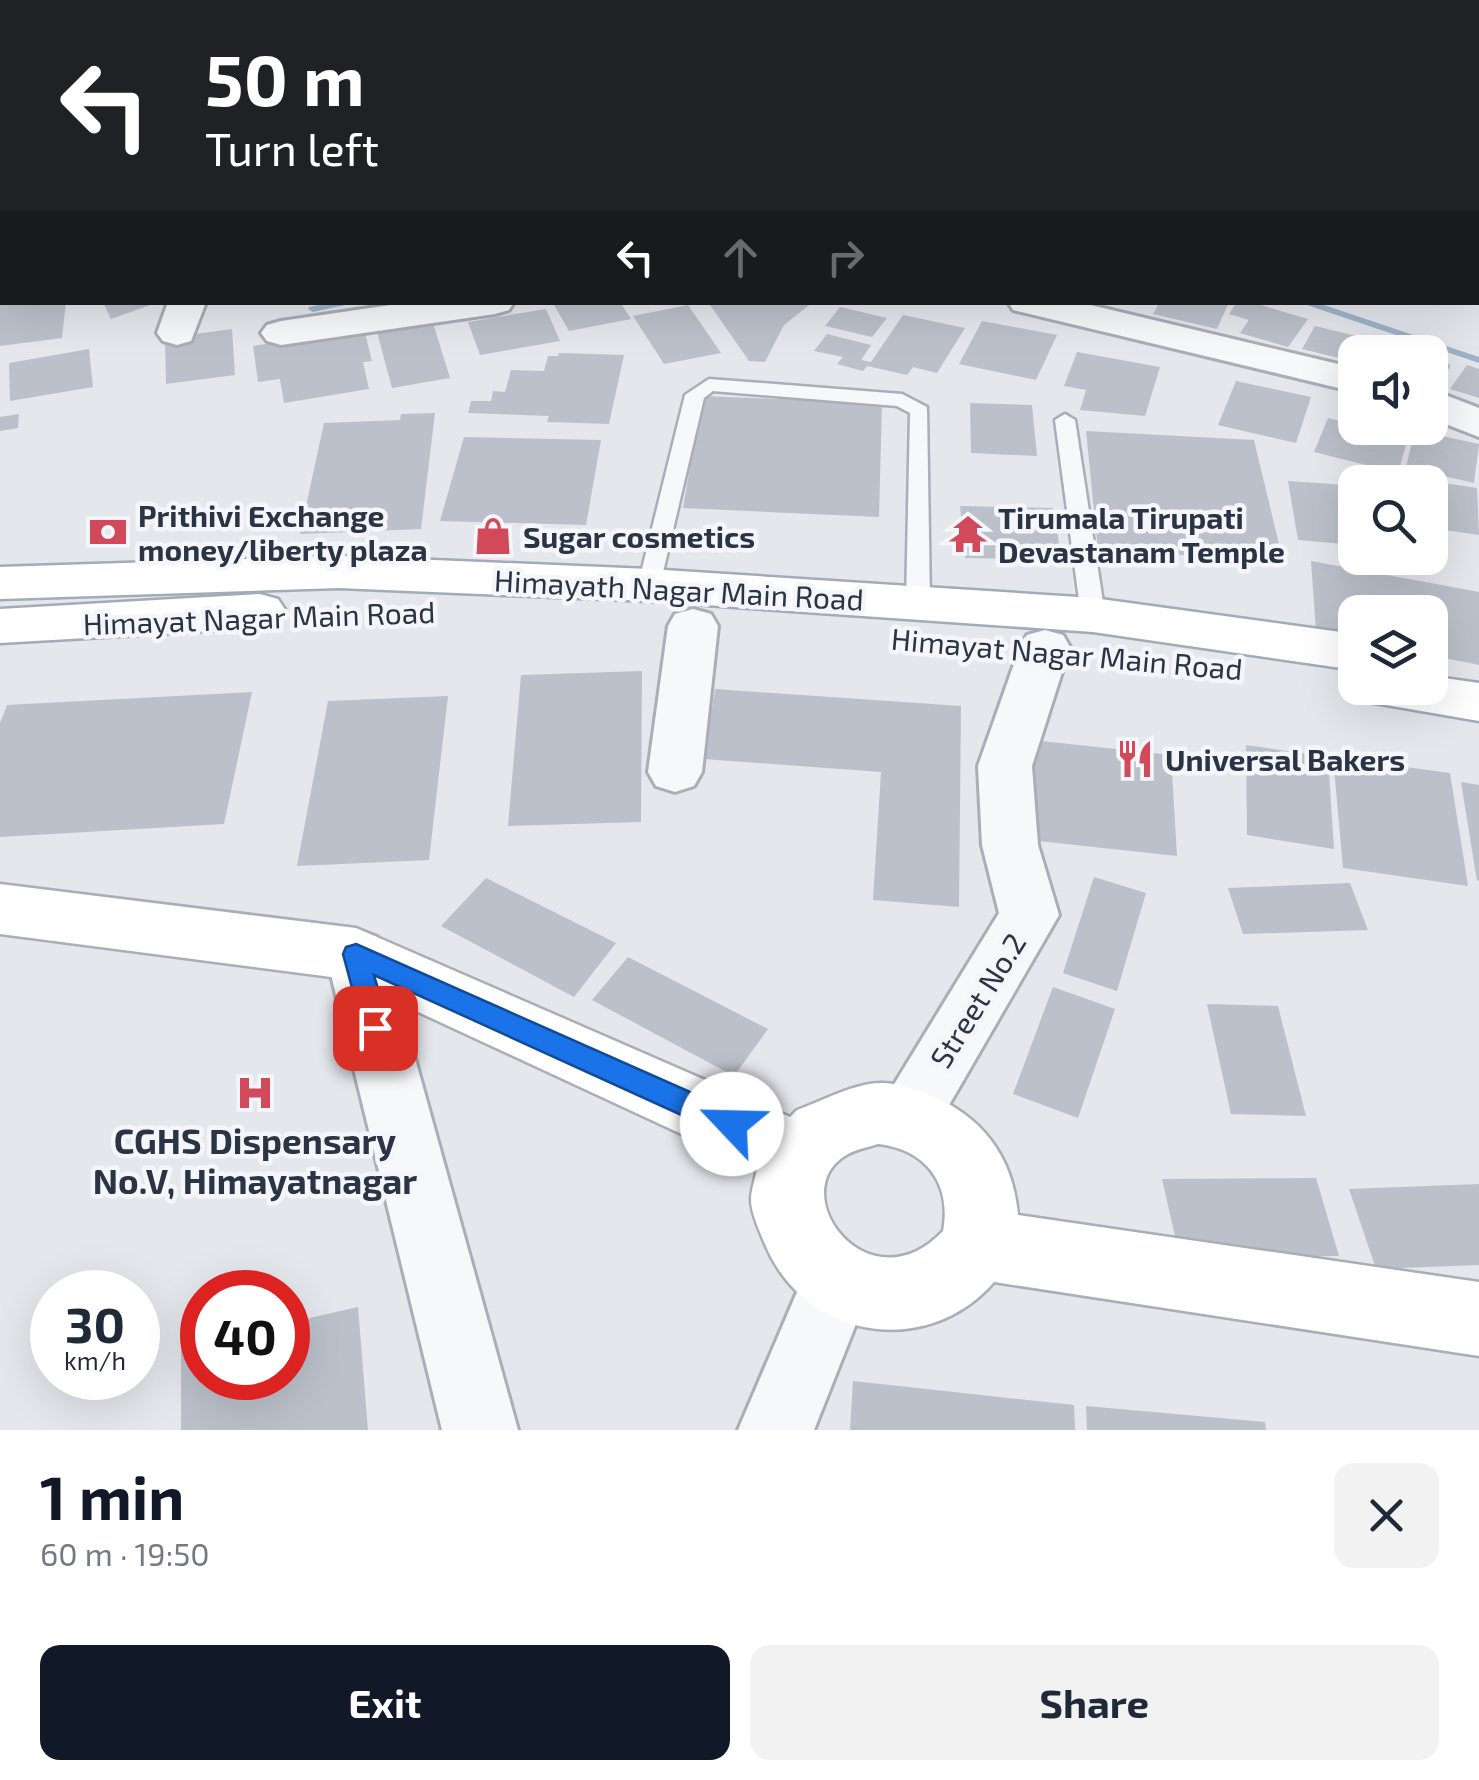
<!DOCTYPE html>
<html lang="en">
<head>
<meta charset="utf-8">
<style>
  :root { --surface:#fff; --page:#f2f2f3; --text:#1f2937; --muted:#747a83; --accent:#111827 }
  body { margin:0; font-family:"Exo 2",sans-serif; background:var(--page); color:var(--text); height:100vh; display:flex; flex-direction:column; font-size:38px; white-space:nowrap }
  * { box-sizing:border-box; margin:0 }
  p { font-size:32px; color:var(--muted) }
  .icon { flex:none; width:55px; height:55px; fill:none; stroke:currentColor; stroke-width:2; stroke-linecap:round; stroke-linejoin:round }
  .map { position:relative; height:1430px; overflow:hidden }
  .panel { display:flex; flex-direction:column; background:var(--surface); flex:1 }
  .panel>* { flex:none }
  .banner { position:absolute; left:0px; top:0px; width:1480px; height:305px; box-shadow:0 10px 40px #0002; background:#202124; color:#fff; overflow:hidden }
  .tools { position:absolute; left:1338px; top:335px; display:grid; gap:20px }
  .tools a { display:grid; place-items:center; width:110px; height:110px; border-radius:20px; background:var(--surface); box-shadow:0 10px 40px #0002; font-size:50px }
  .speed { position:absolute; left:30px; top:1270px; display:flex; gap:20px; font-size:50px; font-weight:700; text-align:center }
  .speed>* { display:grid; place-content:center; width:130px; height:130px; border-radius:50%; background:var(--surface); box-shadow:0 10px 40px #0002; line-height:1 }
  .speed small { font-size:25px; font-weight:400 }
  .speed .limit { border:15px solid #d22; background:#fff; color:#111 }
  .pin { position:absolute; display:grid; place-items:center; width:85px; height:85px; color:#fff; margin:-42px; border-radius:20px; box-shadow:0 5px 15px #0006 }
  .me { position:absolute; width:110px; margin:-55px; rotate:294deg; stroke-linejoin:round; filter:drop-shadow(0 0 8px #0008) }
  .turn { display:flex; align-items:center; gap:35px; height:210px; padding:0 40px; font-size:45px }
  .turn .icon { width:130px; height:130px; stroke-width:2.5 }
  .turn b { display:block; font-size:70px; line-height:85px }
  .lanes { display:flex; align-items:center; height:95px; padding:0 40px; background:#0003; justify-content:center; gap:50px; direction:ltr }
  .lanes .off { opacity:.35 }
  .round { display:grid; place-items:center; flex:none; width:105px; height:105px; border-radius:20px; background:var(--page) }
  .head { display:flex; align-items:center; justify-content:space-between; height:170px; padding:0 40px }
  h1 { font-size:60px; font-weight:700; line-height:75px; color:var(--accent) }
  .cta { display:flex; gap:20px; margin-top:auto; padding:20px 40px }
  .cta a { flex:1; height:115px; border-radius:20px; background:var(--accent); color:#fff; font-size:40px; font-weight:700; line-height:115px; text-align:center }
  .cta a+a { background:var(--page); color:var(--text) }
  .map>svg:first-child { display:block }
</style>
</head>
<body>
<div class="map">
<svg width="1479" height="1430" viewBox="0 0 1479 1430">
  <rect width="100%" height="100%" fill="#e4e7ec"/>
  <g fill="none" stroke-linecap="round" stroke-linejoin="round">
    <g fill="#9fb4cc" fill-rule="evenodd">
      <path d="M333 302H359L313 312 308 309 309 307Z"/>
      <path d="M1298 302H1315L1479 357V363Z"/>
    </g>
  </g>
  <g fill="#bbc0ca">
    <path d="M0 302H66L62 338 0 346Z"/>
    <path d="M103 302H156V303L111 319Z"/>
    <path d="M557 302H620L631 319 569 331 553 303Z"/>
    <path d="M708 302H813L784 325 765 362 749 361Z"/>
    <path d="M1160 302H1229L1217 329 1153 314Z"/>
    <path d="M1237 302H1251L1308 319 1288 347 1240 333 1249 320 1229 314Z"/>
    <path d="M688 305 721 353 664 364 633 316Z"/>
    <path d="M840 307 887 318 872 337 825 326Z"/>
    <path d="M546 309 560 341 480 355 468 322Z"/>
    <path d="M903 315 965 328 937 373 913 367 907 375 867 366 863 371 837 364 843 357 814 351 827 334 871 345 861 360 871 362Z"/>
    <path d="M982 321 1057 335 1036 380 959 364Z"/>
    <path d="M433 323 450 378 392 388 377 332Z"/>
    <path d="M1315 326 1393 345 1390 352H1355V362L1302 349Z"/>
    <path d="M232 329 235 375 166 384 165 338Z"/>
    <path d="M364 329 372 361 363 362 369 389 284 403 280 379 258 382 253 346Z"/>
    <path d="M89 349 93 387 10 401 9 363Z"/>
    <path d="M1077 352 1160 367 1145 416 1080 410 1086 390 1064 386Z"/>
    <path d="M559 353 624 355 609 424 547 422 549 416 468 413 471 401H491L493 391 505 392 511 370 544 371 548 356H558Z"/>
    <path d="M1430 358 1451 365 1440 383 1430 380Z"/>
    <path d="M1467 365 1479 369V398L1450 389Z"/>
    <path d="M1236 381 1311 397 1296 443 1218 425Z"/>
    <path d="M702 396 882 403 879 517 683 508Z"/>
    <path d="M970 403 1032 405 1037 456 971 453Z"/>
    <path d="M435 413 421 529 300 534 324 423 400 420 401 414Z"/>
    <path d="M19 414 18 428 0 431V417Z"/>
    <path d="M1328 418 1408 438 1398 473 1314 452Z"/>
    <path d="M1415 430 1479 444 1474 483 1406 467Z"/>
    <path d="M1086 431 1254 440 1283 561 1098 550Z"/>
    <path d="M464 437 601 440 586 525 440 521Z"/>
    <path d="M1374 474 1421 480V482H1374Z"/>
    <path d="M1288 481 1346 485 1355 523V545L1298 540Z"/>
    <path d="M1430 481 1477 488 1479 535 1430 528Z"/>
    <path d="M960 506 1053 508 1062 560 965 558Z"/>
    <path d="M1311 561 1479 592V665L1430 655V612H1355V640L1316 632Z"/>
    <path d="M642 671 641 822 508 826 521 675Z"/>
    <path d="M715 689 961 706 959 907 873 900 881 772 704 759Z"/>
    <path d="M252 692 224 824 0 837V723L7 705Z"/>
    <path d="M448 696 429 860 297 866 328 701Z"/>
    <path d="M1032 740 1171 755 1177 856 1029 840Z"/>
    <path d="M1246 745 1328 757 1334 849 1247 835Z"/>
    <path d="M1333 757 1450 773 1468 886 1343 868Z"/>
    <path d="M1461 782 1479 785V880L1477 881Z"/>
    <path d="M1094 877 1146 893 1117 991 1063 973Z"/>
    <path d="M486 878 616 943 574 997 441 926Z"/>
    <path d="M1350 883 1368 930 1243 934 1228 888Z"/>
    <path d="M628 957 768 1029 734 1076 592 1000Z"/>
    <path d="M1053 987 1115 1009 1078 1118 1013 1094Z"/>
    <path d="M1207 1004 1278 1006 1306 1116 1231 1114Z"/>
    <path d="M1316 1178 1339 1256 1180 1258 1162 1179Z"/>
    <path d="M1479 1184V1265L1376 1269 1349 1189Z"/>
    <path d="M358 1307 368 1430H181V1348L202 1343V1378H288V1323Z"/>
    <path d="M853 1381 1074 1405 1075 1430H850Z"/>
    <path d="M1086 1406 1265 1422 1266 1430H1087Z"/>
  </g>
  <g fill="none" stroke-linecap="round" stroke-linejoin="round">
    <g stroke="#a9aeb7" stroke-width="5">
      <g id="lane">
        <path d="M709 379 902 394 927 407 930 603 926 608 918 611 906 603 910 413 897 406 713 391 704 398 660 585 657 590H641L638 585 685 395Z"/>
        <path d="M1065 414 1075 420 1105 615 1093 623 1081 615 1055 420Z"/>
      </g>
    </g>
    <g stroke="#a9aeb7" stroke-width="6">
      <g id="street">
        <path d="M176 0H207L208 2H178Z"/>
        <path d="M463 0H495L496 2H465Z"/>
        <rect x="1478" y="57" width="1" height="18"/>
        <rect x="1478" y="171" width="1" height="20"/>
        <path d="M2 204V226L0 227V205Z"/>
        <path d="M168 302H206L191 341 177 345 163 341 157 333Z"/>
        <path d="M411 302H514L509 310 495 314 281 345 267 341 261 333 267 325 281 321Z"/>
        <path d="M1008 302H1078L1355 368V392L1013 310Z"/>
        <path d="M1430 389 1479 408V437L1430 418Z"/>
        <path d="M693 609 711 614 718 626 702 772 694 786 675 792 656 786 648 772 668 626 675 614Z"/>
        <path d="M1045 630 1063 635 1070 647 1032 766 1038 845 1059 915 930 1138 907 1146 884 1138 874 1117 999 913 982 845 978 766 1020 647 1027 635Z"/>
        <path d="M356 929 377 937 386 954 518 1430H442L326 954 335 937Z"/>
        <path d="M837 1247 862 1257 873 1281 814 1430H738L812 1257Z"/>
      </g>
    </g>
    <g stroke="#a9aeb7" stroke-width="5">
      <path id="secondary" d="M0 884 356 928 790 1117 797 1110C822 1101 853 1084 879 1083 894 1082 911 1088 925 1093 981 1114 1013 1156 1018 1215L1479 1282V1356L994 1282C926 1360 804 1339 765 1244 760 1232 751 1213 751 1200 751 1190 755 1179 757 1169L347 979 0 934ZM878 1144C925 1149 952 1183 943 1231 868 1310 781 1191 848 1154 857 1149 869 1147 878 1144Z"/>
    </g>
    <g stroke="#a3abb8" stroke-width="5">
      <g id="primary">
        <path d="M339 556 649 569 1093 598 1355 634V670L1093 632 649 601 339 588 0 599V567Z"/>
        <path d="M260 594 278 599 286 611 278 623 260 628 0 643V609Z"/>
        <path d="M1430 676 1479 683V721L1363 701 1355 688H1430Z"/>
      </g>
    </g>
    <use href="#lane" fill="#f7f8fa" fill-rule="evenodd"/>
    <use href="#street" fill="#f7f8fa" fill-rule="evenodd"/>
    <use href="#secondary" fill="#fff" fill-rule="evenodd"/>
    <use href="#primary" fill="#fff" fill-rule="evenodd"/>
  </g>
  <path fill="#1a73e8" stroke="#114b97" stroke-width="2.5" d="M356 944 742 1115 746 1124 742 1133 732 1137 721 1133 374 975 389 1028 385 1036 375 1039 365 1036 343 954 346 947Z"/>
  <defs>
    <g id="bank-bare" transform="scale(3)"><path d="M-6-4H6V4H-6ZM0-2.3a2.3 2.3 0 1 0 0 4.6a2.3 2.3 0 1 0 0-4.6Z" fill="#d1495b" stroke="#f4f6f9" stroke-width="2.5" paint-order="stroke"/></g>
    <g id="temple-bare" transform="scale(3)"><path d="M0-6L5-2H3V0L6.5 2.5H4V6H1.5V3h-3V6H-4V2.5H-6.5L-3 0V-2H-5Z" fill="#d1495b" stroke="#f4f6f9" stroke-width="2.5" paint-order="stroke"/></g>
    <g id="shop-bare" transform="scale(3)"><path d="M-5-2.5h2.3a2.7 3.5 0 0 1 5.4 0H5L5.5 6h-11ZM-1.5-2.5h3a1.5 2.3 0 0 0-3 0Z" fill="#d1495b" stroke="#f4f6f9" stroke-width="2.5" paint-order="stroke"/></g>
    <g id="restaurant-bare" transform="scale(3)"><path d="M-5-6h1v4h1v-4h1v4h1v-4h1v5L-1.5 .5V6h-2V.5L-5-1ZM5-6V6H3V1.5H1.5Q1.5-4 5-6Z" fill="#d1495b" stroke="#f4f6f9" stroke-width="2.5" paint-order="stroke"/></g>
    <g id="hospital-bare" transform="scale(3)"><path d="M-5-5h3v3.5h4V-5h3V5h-3V1.5h-4V5h-3Z" fill="#d1495b" stroke="#f4f6f9" stroke-width="2.5" paint-order="stroke"/></g>
  </defs>
  <g fill-rule="evenodd">
    <use href="#bank-bare" x="108" y="532"/>
    <use href="#temple-bare" x="968" y="534"/>
    <use href="#shop-bare" x="493" y="536"/>
    <use href="#restaurant-bare" x="1135" y="759"/>
    <use href="#hospital-bare" x="255" y="1093"/>
  </g>
  <g text-anchor="middle" dominant-baseline="central" stroke-width="9" stroke-linejoin="round" paint-order="stroke">
    <g font-size="30" font-weight="bold" fill="#2b3445" stroke="#f4f6f9" text-anchor="start">
      <text x="138" y="515">Prithivi Exchange<tspan x="138" dy="34">money/liberty plaza</tspan></text>
      <text x="998" y="517">Tirumala Tirupati<tspan x="998" dy="34">Devastanam Temple</tspan></text>
      <text x="523" y="536">Sugar cosmetics</text>
      <text x="1165" y="759">Universal Bakers</text>
    </g>
    <g font-size="30" fill="#2b3445" stroke="#f4f6f9">
      <text transform="translate(679 589) rotate(3)">Himayath Nagar Main Road</text>
      <text transform="translate(259 617) rotate(-2)">Himayat Nagar Main Road</text>
      <text transform="translate(1067 653) rotate(5)">Himayat Nagar Main Road</text>
      <text transform="translate(977 1000) rotate(-58)">Street No.2</text>
    </g>
    <g font-size="35" font-weight="bold" fill="#2b3445" stroke="#f4f6f9">
      <text x="255" y="1140">CGHS Dispensary<tspan x="255" dy="40">No.V, Himayatnagar</tspan></text>
    </g>
  </g>
</svg>
<div class="tools">
<a><svg class="icon" aria-label="sound" viewBox="0 0 24 24"><path d="M4 9h4l5-4v14l-5-4H4zM17 9q2 3 0 6"/></svg></a>
<a><svg class="icon" aria-label="search" viewBox="0 0 24 24"><circle cx="10" cy="10" r="6"/><path d="M15 15l6 6"/></svg></a>
<a><svg class="icon" aria-label="layers" viewBox="0 0 24 24"><path d="M12 4l9 5-9 5-9-5zM3 14l9 5 9-5"/></svg></a>
</div>
<div class="speed"><div>30<small>km/h</small></div><div class="limit">40</div></div>
<div class="pin" style="left:375px;top:1028px;background:#d93025"><svg class="icon" aria-label="arrive" viewBox="0 0 24 24"><path d="M6 21V4h12l-3 4 3 4H6"/></svg></div>
<svg class="me" style="left:732px;top:1124px" viewBox="-20 -20 40 40"><circle r="19" fill="#fff"/><path d="M0-13L10 11 0 6-10 11z" fill="#1a73e8"/></svg>
<div class="banner">
<div class="turn"><svg class="icon" aria-label="left" viewBox="0 0 24 24"><path d="M17 20v-9H6M10 6l-5 5 5 5"/></svg><div><b>50 m</b>Turn left</div></div>
<div class="lanes"><svg class="icon" aria-label="left" viewBox="0 0 24 24"><path d="M17 20v-9H6M10 6l-5 5 5 5"/></svg><svg class="icon off" aria-label="ahead" viewBox="0 0 24 24"><path d="M12 20V5M6 11l6-6 6 6"/></svg><svg class="icon off" aria-label="right" viewBox="0 0 24 24"><path d="M7 20v-9h11M14 6l5 5-5 5"/></svg></div>
</div>
</div>
<section class="panel">
<div class="head"><div><h1>1 min</h1><p>60 m · 19:50</p></div><a class="round"><svg class="icon" aria-label="close" viewBox="0 0 24 24"><path d="M6 6l12 12M18 6L6 18"/></svg></a></div>
<div class="cta"><a>Exit</a><a>Share</a></div>
</section>
</body>
</html>
